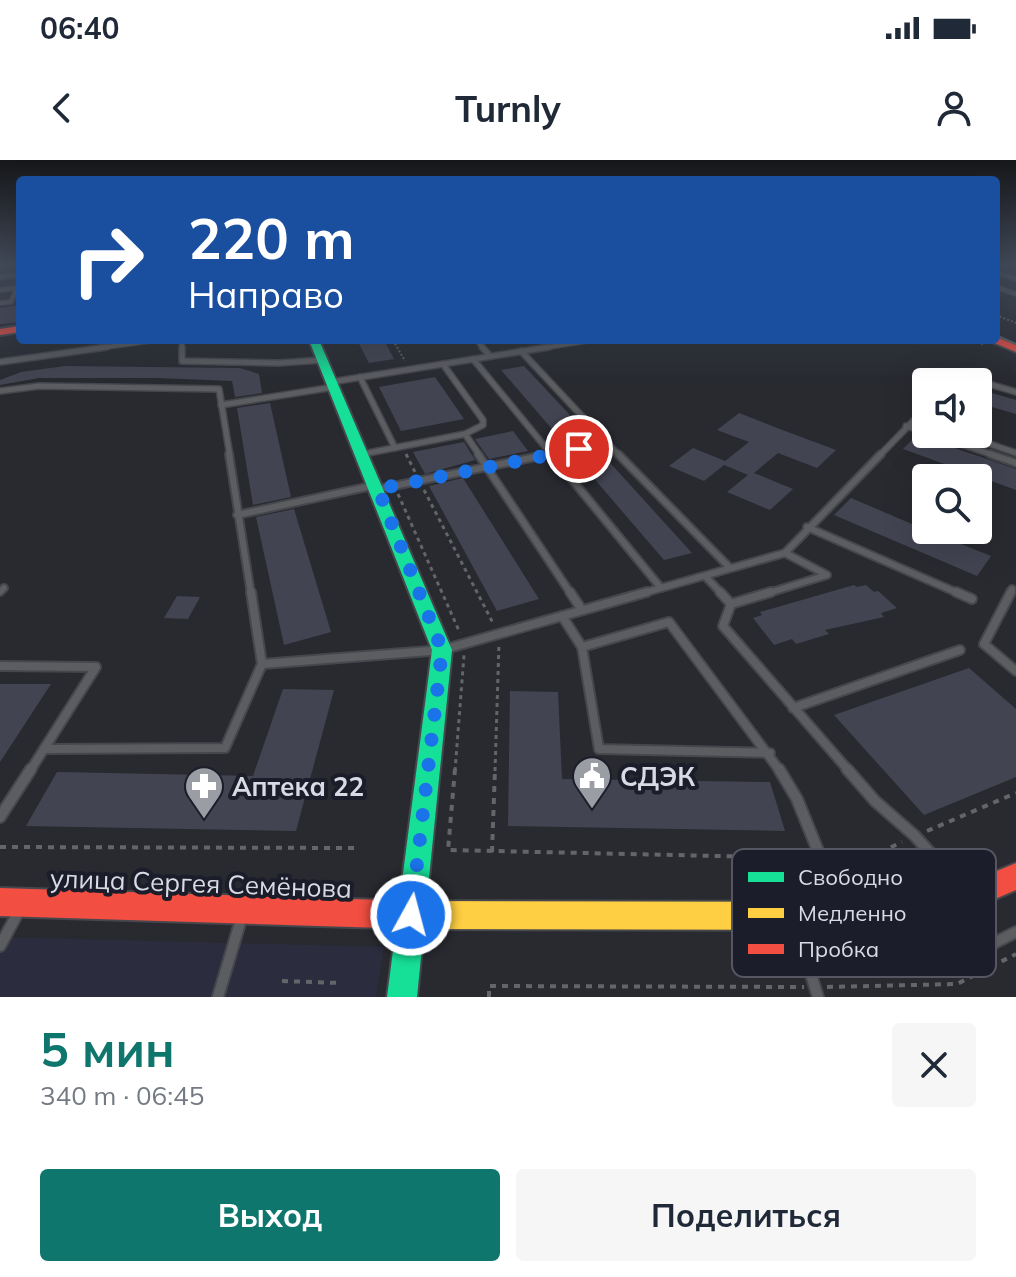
<!DOCTYPE html>
<html lang="ru">
<head>
<meta charset="utf-8">
<style>
  :root { --surface:#fff; --page:#f6f6f7; --text:#1f2937; --muted:#747a83; --accent:#0f766e }
  body { margin:0; font-family:Mulish,sans-serif; background:var(--page); color:var(--text); height:100vh; display:flex; flex-direction:column; font-size:30px; white-space:nowrap }
  * { box-sizing:border-box; margin:0 }
  p { font-size:26px; color:var(--muted) }
  .icon { flex:none; width:44px; height:44px; fill:none; stroke:currentColor; stroke-width:2; stroke-linecap:round; stroke-linejoin:round }
  .map { position:relative; height:837px; overflow:hidden }
  .details { display:flex; flex-direction:column; background:var(--surface); flex:1 }
  .details>* { flex:none }
  .guide { position:absolute; left:16px; top:16px; width:984px; height:168px; border-radius:8px; box-shadow:0 8px 32px #0002; background:#1a4fa0; color:#fff; overflow:hidden }
  .controls { position:absolute; left:912px; top:208px; display:grid; gap:16px }
  .controls a { display:grid; place-items:center; width:80px; height:80px; border-radius:8px; background:var(--surface); box-shadow:0 8px 32px #0002; font-size:40px }
  .pin { position:absolute; display:grid; place-items:center; width:68px; height:68px; color:#fff; margin:-34px; border:4px solid #fff; border-radius:50%; box-shadow:0 2px 8px #0007 }
  .me { position:absolute; width:88px; margin:-44px; rotate:7deg; stroke-linejoin:round; filter:drop-shadow(0 0 6px #0008) }
  .turn { display:flex; align-items:center; gap:28px; height:168px; padding:0 40px; font-size:36px }
  .turn .icon { width:104px; height:104px; stroke-width:2.5 }
  .turn b { display:block; font-size:56px; line-height:68px }
  .round { display:grid; place-items:center; flex:none; width:84px; height:84px; border-radius:8px; background:var(--page) }
  .headline { display:flex; align-items:center; justify-content:space-between; height:136px; padding:0 40px }
  h1 { font-size:48px; font-weight:700; line-height:60px; color:var(--accent) }
  .primary-button { display:flex; gap:16px; margin-top:auto; padding:16px 40px }
  .primary-button a { flex:1; height:92px; border-radius:8px; background:var(--accent); color:#fff; font-size:32px; font-weight:700; line-height:92px; text-align:center }
  .primary-button a+a { background:var(--page); color:var(--text) }
  .status { display:flex; justify-content:space-between; align-items:center; height:56px; padding:0 40px; background:var(--surface); direction:ltr }
  .status svg { height:22px; fill:currentColor }
  header { display:flex; justify-content:space-between; align-items:center; height:104px; padding:0 40px; background:var(--surface); font-size:36px; font-weight:700 }
  .map>svg:first-child { display:block }
</style>
</head>
<body>
<div class="status"><b>06:40</b><svg viewBox="0 0 49 12"><path d="M0 12V9h3v3zM5 12V6h3v6zM10 12V3h3v9zM15 12V0h3v12zM26 1h20v11H26zM47 4h2v5h-2z"/></svg></div>
<header><svg class="icon" aria-label="back" viewBox="0 0 24 24"><path d="M15 5l-7 7 7 7"/></svg>Turnly<svg class="icon" aria-label="person" viewBox="0 0 24 24"><circle cx="12" cy="8" r="4"/><path d="M4 21q1-7 8-7t8 7"/></svg></header>
<div class="map">
<svg width="1016" height="837" viewBox="0 0 1016 837">
  <rect width="100%" height="100%" fill="#282a30"/>
  <path fill="#2b2d3e" d="M0 777 384 787 376 837H0Z"/>
  <g fill="#434452">
    <path d="M20 145V162L0 164V148Z"/>
    <path d="M357 180H384L394 199 369 203Z"/>
    <path d="M65 206 240 208 259 214 262 233 235 237 232 221 157 218H39L0 225V220L21 212Z"/>
    <path d="M524 206 584 270 558 276 501 210Z"/>
    <path d="M435 217 464 259 401 271 379 227Z"/>
    <path d="M978 229 1016 240V254L978 243Z"/>
    <path d="M270 243 291 337 253 345 237 248Z"/>
    <path d="M739 253 777 268 836 290 817 308 778 293 754 313 793 329 770 350 727 332 748 315 724 305 704 321 669 306 693 288 725 301 749 282 717 270Z"/>
    <path d="M513 271 528 291 489 299 475 279Z"/>
    <path d="M917 275 1016 309V330L903 289Z"/>
    <path d="M464 282 475 300 425 314 413 292Z"/>
    <path d="M603 295 692 393 664 400 579 301Z"/>
    <path d="M463 318 539 439 497 451 429 326Z"/>
    <path d="M851 338 926 370 991 396 977 416 834 355Z"/>
    <path d="M294 349 331 472 284 485 256 357Z"/>
    <path d="M854 425 857 427 866 425 874 432 878 431 897 448 881 453 884 457 825 470 829 474 796 484 792 479 774 485 753 458 762 455 760 452Z"/>
    <path d="M177 436 200 437 188 459 164 458Z"/>
    <path d="M969 508 1016 549V617L924 655 834 555Z"/>
    <path d="M0 524H51L0 602Z"/>
    <path d="M283 529 334 530 296 671 26 666 57 612 253 616Z"/>
    <path d="M510 531 558 532 562 619 770 622 785 671 508 666Z"/>
  </g>
  <g fill="none" stroke-linecap="round" stroke-linejoin="round">
    <g stroke="#46474d" stroke-width="6">
      <g id="lane-far4">
        <path d="M0 106 17 105"/>
        <path d="M996 112 1016 119"/>
        <path d="M0 117 20 115"/>
        <path d="M996 127 1016 134"/>
        <path d="M0 130 17 128 11 142 0 143"/>
        <path d="M182 180V189"/>
        <path d="M479 183 484 189"/>
        <path d="M93 189 157 180"/>
        <path d="M537 189 593 180"/>
      </g>
    </g>
    <g stroke="#46474d" stroke-width="8">
      <g id="lane-far3">
        <path d="M182 187V201L279 203 322 200"/>
        <path d="M482 187 490 196"/>
        <path d="M521 191 607 283"/>
        <path d="M473 199 551 294 540 296"/>
        <path d="M0 202 107 187"/>
        <path d="M360 217 395 288"/>
        <path d="M331 222 549 187"/>
        <path d="M955 222 962 216 1016 232"/>
        <path d="M0 231 39 226 219 229 230 296"/>
        <path d="M221 245 334 227"/>
        <path d="M906 266 926 272"/>
        <path d="M465 274 480 296"/>
        <path d="M931 274 996 296"/>
        <path d="M961 274 1016 293"/>
        <path d="M363 294 465 274 483 265V260L443 204"/>
        <path d="M553 296 551 294 607 283 620 296"/>
        <path d="M879 296 926 248"/>
      </g>
    </g>
    <g stroke="#46474d" stroke-width="10">
      <g id="lane-far2">
        <path d="M229 294 251 434"/>
        <path d="M478 294 571 434"/>
        <path d="M551 294 661 428 785 393 827 415 765 434"/>
        <path d="M618 294 730 408"/>
        <path d="M990 294 1016 303"/>
        <path d="M379 329 550 294"/>
        <path d="M237 355 376 325"/>
        <path d="M807 367 960 434"/>
        <path d="M785 393 881 294"/>
        <path d="M705 416 722 434"/>
        <path d="M0 432 4 428"/>
        <path d="M640 434 661 428"/>
        <path d="M1010 434 1012 429"/>
      </g>
    </g>
    <g stroke="#46474d" stroke-width="12">
      <g id="lane-far1">
        <path d="M570 432 582 450"/>
        <path d="M720 432 731 444"/>
        <path d="M771 432 731 444 723 466 849 611"/>
        <path d="M956 432 972 439"/>
        <path d="M1011 432 984 484 1016 511"/>
        <path d="M562 456 582 487 599 589 770 593"/>
        <path d="M582 487 669 462 780 611"/>
        <path d="M262 504 442 490 647 432"/>
        <path d="M0 506 96 507 30 611"/>
        <path d="M793 548 960 490"/>
        <path d="M44 589 225 588 262 504 251 432"/>
      </g>
    </g>
    <g stroke="#46474d" stroke-width="14">
      <g id="lane">
        <path d="M779 609 797 639 842 750"/>
        <path d="M847 609 875 641 915 676 966 733"/>
        <path d="M0 657 31 609"/>
        <path d="M795 763 818 837"/>
        <path d="M0 786 20 749"/>
        <path d="M809 809 947 807 1016 772"/>
        <path d="M218 837 242 756"/>
      </g>
    </g>
    <g stroke="#46474d" stroke-width="4">
      <path id="fast" d="M309 180H319L452 490 417 837H387L432 490Z"/>
    </g>
    <g stroke="#46474d" stroke-width="4">
      <path id="slow" d="M416 741 824 742 834 746 838 756 834 766 824 770 416 769 406 765 402 755 406 745Z"/>
    </g>
    <g stroke="#46474d" stroke-width="4">
      <g id="jam">
        <path d="M20 166V172L0 175V169Z"/>
        <path d="M996 177 1016 185V192L992 182 991 180H996Z"/>
        <path d="M1016 703V730L932 766 824 770 814 766 810 756 814 746 824 742 932 738Z"/>
        <path d="M0 728 416 741 426 745 430 755 426 765 416 769 0 756Z"/>
      </g>
    </g>
    <g stroke="#646569" stroke-width="2" stroke-dasharray="2 2" stroke-linecap="butt">
      <path d="M996 155 1016 163"/>
      <path d="M393 180 405 201"/>
      <path d="M974 180 985 185"/>
    </g>
    <g stroke="#646569" stroke-width="3" stroke-dasharray="4 4" stroke-linecap="butt">
      <path d="M406 294 415 312"/>
      <path d="M424 330 494 465"/>
      <path d="M398 334 460 473"/>
      <path d="M455 611 464 495"/>
      <path d="M495 611 499 483"/>
    </g>
    <g stroke="#646569" stroke-width="4" stroke-dasharray="6 6" stroke-linecap="butt">
      <path d="M455 609 448 690 809 698"/>
      <path d="M927 671 1016 633"/>
      <path d="M0 687 355 688"/>
      <path d="M492 692 495 609"/>
      <path d="M832 697 883 691 902 682"/>
      <path d="M282 821 340 823"/>
      <path d="M827 827 957 824 1016 794"/>
      <path d="M489 837V826L804 827"/>
    </g>
    <use href="#lane-far4" stroke="#5c5d61" stroke-width="4"/>
    <use href="#lane-far3" stroke="#5c5d61" stroke-width="5"/>
    <use href="#lane-far2" stroke="#5c5d61" stroke-width="6"/>
    <use href="#lane-far1" stroke="#5c5d61" stroke-width="8"/>
    <use href="#lane" stroke="#5c5d61" stroke-width="10"/>
    <use href="#fast" fill="#16e098" fill-rule="evenodd"/>
    <use href="#slow" fill="#ffcf43" fill-rule="evenodd"/>
    <use href="#jam" fill="#f24e42" fill-rule="evenodd"/>
    <path stroke="#616267" stroke-width="2" d="M996 175 1016 184"/>
  </g>
  <linearGradient id="sky" x2="0" y2="1"><stop stop-color="#16171a"/><stop offset="0.47" stop-color="#424a59"/><stop offset="1" stop-color="#424a59" stop-opacity="0"/></linearGradient>
  <rect width="1016" height="222" fill="url(#sky)"/>
  <g fill="none" stroke-linecap="round" stroke-linejoin="round">
    <path stroke="#1a73e8" stroke-width="14" stroke-dasharray="0 25.2" d="M411 755 442 490 378 329 579 289"/>
  </g>
  <defs>
    <g id="civic-pin" transform="scale(2)"><path d="M0 17L-7.5 6A9.5 9.5 0 1 1 7.5 6Z" fill="#9b9da5" stroke="#1c1d2a"/><path d="M-.6-6.5H3V-4.5H.6V-3L4-1V1h2V6H-6V1h2V-1L-.6-3ZM-1.2 2.5V6h2.4V2.5Z" fill="#fff"/></g>
    <g id="pharmacy-pin" transform="scale(2)"><path d="M0 17L-7.5 6A9.5 9.5 0 1 1 7.5 6Z" fill="#9b9da5" stroke="#1c1d2a"/><path d="M-2-6h4v4h4v4h-4v4h-4v-4h-4v-4h4Z" fill="#fff"/></g>
  </defs>
  <g fill-rule="evenodd">
    <use href="#civic-pin" x="592" y="616"/>
    <use href="#pharmacy-pin" x="204" y="626"/>
  </g>
  <g text-anchor="middle" dominant-baseline="central" stroke-width="8" stroke-linejoin="round" paint-order="stroke">
    <g font-size="26" font-weight="bold" fill="#d9dbe4" stroke="#1c1d2a" text-anchor="start">
      <text x="620" y="616">СДЭК</text>
      <text x="232" y="626">Аптека 22</text>
    </g>
    <g font-size="26" fill="#d9dbe4" stroke="#1c1d2a">
      <text transform="translate(201 723) rotate(2)">улица Сергея Семёнова</text>
    </g>
  </g>
  <rect x="732" y="689" width="264" height="128" rx="12" fill="#1c1d2a" stroke="#555662" stroke-width="2"/>
  <rect x="748" y="712" width="36" height="10" fill="#16e098"/>
  <rect x="748" y="748" width="36" height="10" fill="#ffcf43"/>
  <rect x="748" y="784" width="36" height="10" fill="#f24e42"/>
  <g font-size="22" fill="#d9dbe4">
    <text x="798" y="725">Свободно</text>
    <text x="798" y="761">Медленно</text>
    <text x="798" y="797">Пробка</text>
  </g>
</svg>
<div class="controls">
<a><svg class="icon" aria-label="sound" viewBox="0 0 24 24"><path d="M4 9h4l5-4v14l-5-4H4zM17 9q2 3 0 6"/></svg></a>
<a><svg class="icon" aria-label="search" viewBox="0 0 24 24"><circle cx="10" cy="10" r="6"/><path d="M15 15l6 6"/></svg></a>
</div>
<div class="pin" style="left:579px;top:289px;background:#d93025"><svg class="icon" aria-label="arrive" viewBox="0 0 24 24"><path d="M6 21V4h12l-3 4 3 4H6"/></svg></div>
<svg class="me" style="left:411px;top:755px" viewBox="-20 -20 40 40"><circle r="17" fill="#1a73e8" stroke="#fff" stroke-width="3"/><path d="M0-11L8 9 0 5-8 9z" fill="#fff"/></svg>
<div class="guide">
<div class="turn"><svg class="icon" aria-label="right" viewBox="0 0 24 24"><path d="M7 20v-9h11M14 6l5 5-5 5"/></svg><div><b>220 m</b>Направо</div></div>
</div>
</div>
<section class="details">
<div class="headline"><div><h1>5 мин</h1><p>340 m · 06:45</p></div><a class="round"><svg class="icon" aria-label="close" viewBox="0 0 24 24"><path d="M6 6l12 12M18 6L6 18"/></svg></a></div>
<div class="primary-button"><a>Выход</a><a>Поделиться</a></div>
</section>
</body>
</html>
